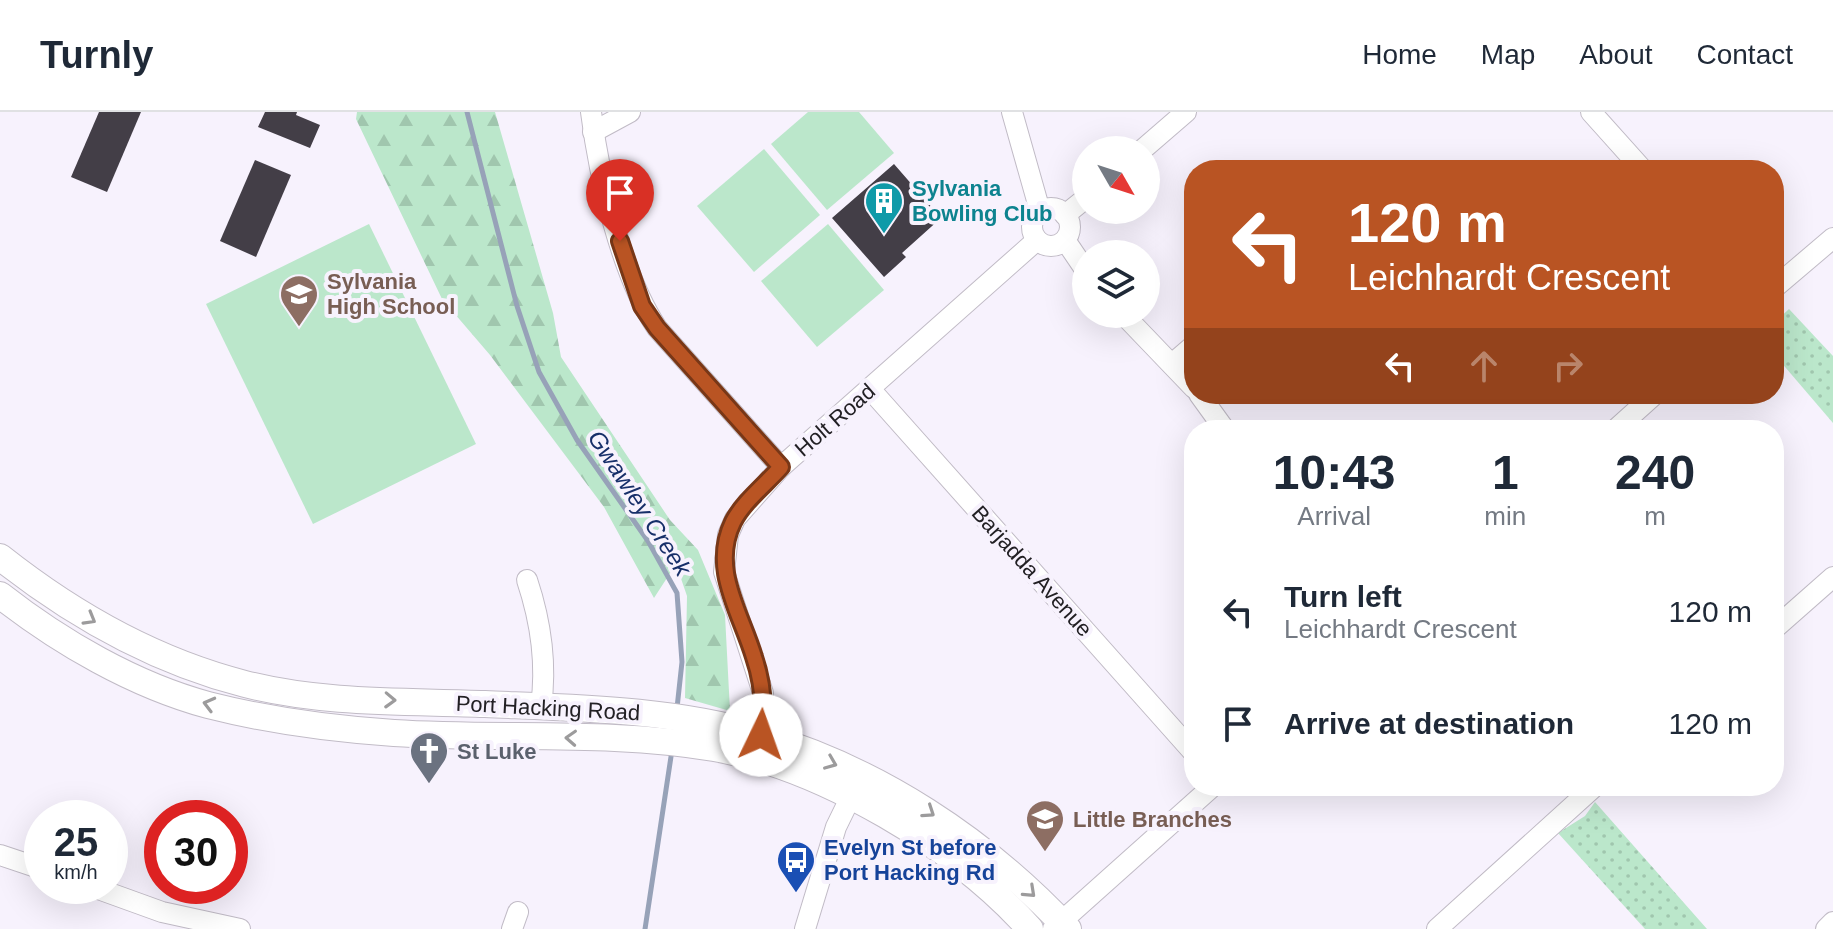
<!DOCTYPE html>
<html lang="en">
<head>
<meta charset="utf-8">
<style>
  :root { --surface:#fff; --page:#f6f6f7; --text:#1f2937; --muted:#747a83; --line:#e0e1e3 }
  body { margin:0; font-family:Helvetica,sans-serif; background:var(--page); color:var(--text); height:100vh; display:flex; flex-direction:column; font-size:30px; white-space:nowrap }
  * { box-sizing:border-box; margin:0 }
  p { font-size:26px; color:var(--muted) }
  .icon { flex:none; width:44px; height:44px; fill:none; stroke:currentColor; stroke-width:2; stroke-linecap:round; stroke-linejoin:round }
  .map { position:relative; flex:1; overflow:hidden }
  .drawer { position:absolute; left:1184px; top:308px; width:600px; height:376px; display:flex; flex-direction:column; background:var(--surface); border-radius:32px; box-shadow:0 8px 32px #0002 }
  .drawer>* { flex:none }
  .hud { position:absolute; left:1184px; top:48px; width:600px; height:244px; border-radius:32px; box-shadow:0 8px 32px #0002; background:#b95423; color:#fff; overflow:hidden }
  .needle { width:52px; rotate:129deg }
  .controls { position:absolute; left:1072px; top:24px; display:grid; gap:16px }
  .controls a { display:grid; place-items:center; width:88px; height:88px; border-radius:50%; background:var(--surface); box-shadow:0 8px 32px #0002; font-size:40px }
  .speed { position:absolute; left:24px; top:688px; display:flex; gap:16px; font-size:40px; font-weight:700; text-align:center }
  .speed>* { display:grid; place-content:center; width:104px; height:104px; border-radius:50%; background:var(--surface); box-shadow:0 8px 32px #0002; line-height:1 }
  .speed small { font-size:20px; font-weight:400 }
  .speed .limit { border:12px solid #d22; background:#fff; color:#111 }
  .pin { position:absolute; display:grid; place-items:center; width:68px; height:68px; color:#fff; margin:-82px -34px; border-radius:50% 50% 50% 0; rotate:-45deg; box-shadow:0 0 8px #0007 }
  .pin .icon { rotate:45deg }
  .me { position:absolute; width:88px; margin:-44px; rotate:3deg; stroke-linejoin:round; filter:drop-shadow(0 0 6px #0008) }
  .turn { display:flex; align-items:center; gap:28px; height:168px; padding:0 32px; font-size:36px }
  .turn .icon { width:104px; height:104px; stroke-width:2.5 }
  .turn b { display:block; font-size:56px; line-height:68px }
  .lanes { display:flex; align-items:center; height:76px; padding:0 32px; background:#0003; justify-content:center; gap:40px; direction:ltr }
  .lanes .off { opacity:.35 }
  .eta { display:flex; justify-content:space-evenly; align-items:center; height:136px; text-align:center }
  .eta b { font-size:48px; font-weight:700; line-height:56px }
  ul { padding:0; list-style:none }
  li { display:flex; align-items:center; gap:24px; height:112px; padding:0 32px }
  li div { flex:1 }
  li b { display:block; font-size:30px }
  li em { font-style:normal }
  header { display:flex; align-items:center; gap:48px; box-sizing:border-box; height:112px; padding:0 40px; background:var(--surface); border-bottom:2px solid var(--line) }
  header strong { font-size:38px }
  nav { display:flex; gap:44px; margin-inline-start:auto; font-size:28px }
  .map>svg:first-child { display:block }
</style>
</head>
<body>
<header>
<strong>Turnly</strong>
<nav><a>Home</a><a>Map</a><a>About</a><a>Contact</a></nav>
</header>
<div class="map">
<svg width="1833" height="817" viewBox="0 0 1833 817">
  <defs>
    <pattern id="grass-dots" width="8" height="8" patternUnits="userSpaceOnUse" patternTransform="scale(2)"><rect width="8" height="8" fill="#bbe7cb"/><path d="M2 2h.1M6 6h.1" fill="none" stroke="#a0c6ae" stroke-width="1.8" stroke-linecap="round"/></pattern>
    <pattern id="forest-firs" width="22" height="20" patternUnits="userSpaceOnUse" patternTransform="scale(2)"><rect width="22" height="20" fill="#bbe7cb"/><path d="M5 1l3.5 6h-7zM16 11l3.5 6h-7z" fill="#a0c6ae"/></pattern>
  </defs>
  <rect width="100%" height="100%" fill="#f7f2fd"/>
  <g fill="url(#grass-dots)">
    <path d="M1789 197 1833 244V311L1774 242V211Z"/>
    <path d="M1595 690 1707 817H1645L1558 721 1585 704Z"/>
  </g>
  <path fill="url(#forest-firs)" d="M357 0H495L553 201 561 245 670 408 698 438 725 503 730 599 685 586 687 484 676 452 654 486 604 395 490 243 442 187 356 7Z"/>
  <g fill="#bbe7cb">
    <path d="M808 0H859L894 41 827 98 771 32Z"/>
    <path d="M764 37 820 103 754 160 697 94Z"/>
    <path d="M369 112 476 332 313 412 206 192Z"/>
    <path d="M828 112 884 178 817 235 761 169Z"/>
  </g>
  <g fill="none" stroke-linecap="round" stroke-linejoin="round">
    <g stroke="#97a2b8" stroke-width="5">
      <path d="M467 0 517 194 539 260 577 328 648 429 677 481 682 550 677 596"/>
      <path d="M645 817 672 638"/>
    </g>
  </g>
  <g fill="#433e47">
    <path d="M99 0H141L107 80 71 65Z"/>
    <path d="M265 0H297L296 3 320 13 310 36 258 15Z"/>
    <path d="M255 48 291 63 256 145 220 129Z"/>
    <path d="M894 52 941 106 902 141 906 145 884 165 832 106Z"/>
  </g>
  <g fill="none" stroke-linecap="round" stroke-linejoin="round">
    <g stroke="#c1bbc6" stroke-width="22">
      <g id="minor">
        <path d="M591 0C599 64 621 162 657 216L781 355"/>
        <path d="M1012 0 1040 99"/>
        <path d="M1591 0 1643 58"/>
        <path d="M593 20 630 0"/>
        <path d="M1142 38 1186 0"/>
        <circle cx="1051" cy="115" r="19"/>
        <path d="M1065 103 1086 86"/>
        <path d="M1065 128 1086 159"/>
        <path d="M1774 176 1833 126"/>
        <path d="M1123 202 1194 276"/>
        <path d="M1172 252 1194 233"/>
        <path d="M870 277 1194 641"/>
        <path d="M1199 282 1225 318"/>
        <path d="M1615 318 1655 282"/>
        <path d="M527 468C541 510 547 551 541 594"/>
        <path d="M1774 517 1833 465"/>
        <path d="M761 623 763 581 724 460 728 423 735 407 781 355 1037 128"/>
        <path d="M0 743 42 757"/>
        <path d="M90 774 162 800 240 817"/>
        <path d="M512 817 518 800"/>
        <path d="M805 817 836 715 856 674"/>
        <path d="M1053 817 1213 674"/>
        <path d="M1437 817 1595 674"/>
        <path d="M1826 817 1833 810"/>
      </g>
    </g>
    <g stroke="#c1bbc6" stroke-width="28">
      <g id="major">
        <path d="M0 445C72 502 155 549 245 572 323 592 405 589 485 592 577 596 671 597 760 623 877 657 985 728 1068 817"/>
        <path d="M0 483C60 530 134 573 208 593 267 608 333 617 394 621 500 628 609 618 714 636 823 655 957 735 1030 817"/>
      </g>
    </g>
    <use href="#minor" stroke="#fff" stroke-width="20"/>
    <use href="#major" stroke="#fff" stroke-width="26"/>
  </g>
  <defs><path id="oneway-chevron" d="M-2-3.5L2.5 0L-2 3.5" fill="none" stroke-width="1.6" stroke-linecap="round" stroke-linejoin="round" transform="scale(2)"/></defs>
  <g stroke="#9c9b9c">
    <use href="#oneway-chevron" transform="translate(90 507) rotate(30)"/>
    <use href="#oneway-chevron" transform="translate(390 588) rotate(2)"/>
    <use href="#oneway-chevron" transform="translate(209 592) rotate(-165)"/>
    <use href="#oneway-chevron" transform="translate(571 626) rotate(-177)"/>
    <use href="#oneway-chevron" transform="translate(831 651) rotate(22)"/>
    <use href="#oneway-chevron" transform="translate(929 700) rotate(34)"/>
    <use href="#oneway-chevron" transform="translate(1030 780) rotate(43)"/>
  </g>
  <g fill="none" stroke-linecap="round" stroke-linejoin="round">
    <g stroke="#783717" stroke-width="20">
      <path id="route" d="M620 129 642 194 657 216 781 355C766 372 743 390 733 410 710 457 741 501 754 545 763 571 765 595 761 623"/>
    </g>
    <use href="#route" stroke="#b95423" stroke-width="14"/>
  </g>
  <defs>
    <g id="building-pin" transform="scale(2)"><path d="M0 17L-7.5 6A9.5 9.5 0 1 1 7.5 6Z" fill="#0f9aa8" stroke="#f7f2fd"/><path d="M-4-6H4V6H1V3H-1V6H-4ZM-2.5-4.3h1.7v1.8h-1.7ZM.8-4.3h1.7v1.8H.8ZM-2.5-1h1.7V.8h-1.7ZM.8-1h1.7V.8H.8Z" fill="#fff"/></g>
    <g id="school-pin" transform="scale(2)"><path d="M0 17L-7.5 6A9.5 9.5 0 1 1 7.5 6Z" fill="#8d6e63" stroke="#f7f2fd"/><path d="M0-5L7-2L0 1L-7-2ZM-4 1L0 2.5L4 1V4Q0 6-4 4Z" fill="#fff"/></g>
    <g id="church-pin" transform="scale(2)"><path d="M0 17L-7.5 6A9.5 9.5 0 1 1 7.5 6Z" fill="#6b7280" stroke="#f7f2fd"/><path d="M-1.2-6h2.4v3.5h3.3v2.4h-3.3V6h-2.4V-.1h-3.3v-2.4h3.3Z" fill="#fff"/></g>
    <g id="bus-pin" transform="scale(2)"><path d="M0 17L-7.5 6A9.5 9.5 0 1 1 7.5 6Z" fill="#1a4fb4" stroke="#f7f2fd"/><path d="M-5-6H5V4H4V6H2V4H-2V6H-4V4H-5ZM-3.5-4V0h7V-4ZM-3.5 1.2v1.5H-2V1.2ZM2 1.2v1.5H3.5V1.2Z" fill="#fff"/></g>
  </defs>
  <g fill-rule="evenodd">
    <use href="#building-pin" x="884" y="89"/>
    <use href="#school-pin" x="299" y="182"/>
    <use href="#church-pin" x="429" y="639"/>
    <use href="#school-pin" x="1045" y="707"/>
    <use href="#bus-pin" x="796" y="748"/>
  </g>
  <g text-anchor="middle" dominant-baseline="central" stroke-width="8" stroke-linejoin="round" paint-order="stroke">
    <g font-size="22" font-weight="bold" fill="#0d838f" stroke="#f7f2fd" text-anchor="start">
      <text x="912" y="76">Sylvania<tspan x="912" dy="25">Bowling Club</tspan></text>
    </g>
    <g font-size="22" font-weight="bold" fill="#785e54" stroke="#f7f2fd" text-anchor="start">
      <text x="327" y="169">Sylvania<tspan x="327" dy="25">High School</tspan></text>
      <text x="1073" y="707">Little Branches</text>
    </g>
    <g font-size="22" fill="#222024" stroke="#f7f2fd">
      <text transform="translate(835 308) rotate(-41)">Holt Road</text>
      <text transform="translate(1032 459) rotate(48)">Barjadda Avenue</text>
      <text transform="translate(548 596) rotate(3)">Port Hacking Road</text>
    </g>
    <g font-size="22" font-weight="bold" fill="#5b616d" stroke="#f7f2fd" text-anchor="start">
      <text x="457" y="639">St Luke</text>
    </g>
    <g font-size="22" font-weight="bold" fill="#164399" stroke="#f7f2fd" text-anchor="start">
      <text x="824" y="735">Evelyn St before<tspan x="824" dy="25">Port Hacking Rd</tspan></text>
    </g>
    <g font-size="24" font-style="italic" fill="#172f69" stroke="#f7f2fd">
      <text transform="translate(640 391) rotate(57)">Gwawley Creek</text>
    </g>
  </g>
</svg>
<div class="controls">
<a><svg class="needle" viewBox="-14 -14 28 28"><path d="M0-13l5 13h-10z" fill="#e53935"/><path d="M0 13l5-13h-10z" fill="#747a83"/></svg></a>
<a><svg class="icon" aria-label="layers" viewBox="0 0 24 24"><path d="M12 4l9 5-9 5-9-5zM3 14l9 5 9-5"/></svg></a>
</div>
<div class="speed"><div>25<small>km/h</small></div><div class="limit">30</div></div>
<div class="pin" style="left:620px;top:129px;background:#d93025"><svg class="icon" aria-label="arrive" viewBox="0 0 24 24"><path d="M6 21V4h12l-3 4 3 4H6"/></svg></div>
<svg class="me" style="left:761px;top:623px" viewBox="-20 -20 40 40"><circle r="19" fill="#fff"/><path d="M0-13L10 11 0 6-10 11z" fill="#b95423"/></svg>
<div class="hud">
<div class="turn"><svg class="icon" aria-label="left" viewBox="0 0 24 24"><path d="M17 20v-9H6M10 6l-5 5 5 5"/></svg><div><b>120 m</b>Leichhardt Crescent</div></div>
<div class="lanes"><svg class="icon" aria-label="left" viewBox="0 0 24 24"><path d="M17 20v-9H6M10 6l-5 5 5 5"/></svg><svg class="icon off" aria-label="ahead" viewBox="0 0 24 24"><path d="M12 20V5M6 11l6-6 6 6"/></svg><svg class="icon off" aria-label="right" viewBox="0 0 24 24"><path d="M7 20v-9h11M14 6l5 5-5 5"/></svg></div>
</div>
<section class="drawer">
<div class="eta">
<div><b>10:43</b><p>Arrival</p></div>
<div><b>1</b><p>min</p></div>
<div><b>240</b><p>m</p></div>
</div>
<ul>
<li><svg class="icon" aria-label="left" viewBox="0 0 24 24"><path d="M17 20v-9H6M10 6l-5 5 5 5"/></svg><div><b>Turn left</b><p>Leichhardt Crescent</p></div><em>120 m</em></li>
<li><svg class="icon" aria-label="arrive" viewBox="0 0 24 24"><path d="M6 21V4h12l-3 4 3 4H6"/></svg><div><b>Arrive at destination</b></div><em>120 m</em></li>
</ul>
</section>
</div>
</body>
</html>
